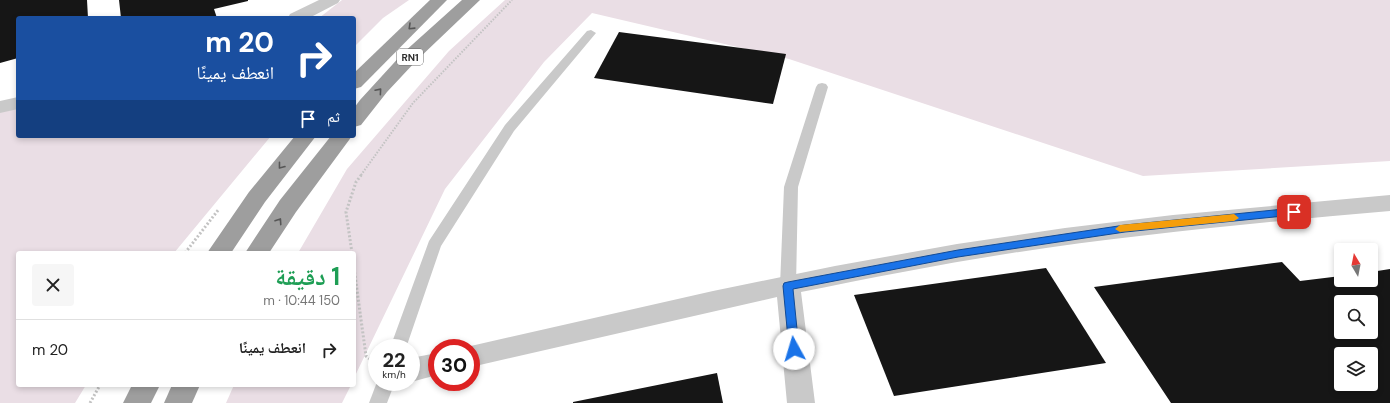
<!DOCTYPE html>
<html lang="ar">
<head>
<meta charset="utf-8">
<style>
  :root { --surface:#fff; --page:#f6f6f6; --text:#222; --muted:#767676; --line:#e0e0e0 }
  body { margin:0; font-family:"DM Sans","Noto Naskh Arabic",sans-serif; background:var(--page); color:var(--text); direction:rtl; height:100vh; display:flex; flex-direction:column; font-size:15px; white-space:nowrap }
  * { box-sizing:border-box; margin:0 }
  p { font-size:13px; color:var(--muted) }
  .icon { flex:none; width:22px; height:22px; fill:none; stroke:currentColor; stroke-width:2; stroke-linecap:round; stroke-linejoin:round }
  .map { position:relative; flex:1; overflow:hidden; direction:ltr }
  .panel { position:absolute; left:16px; top:251px; width:340px; height:136px; display:flex; flex-direction:column; background:var(--surface); border-radius:4px; box-shadow:0 2px 6px #0003; direction:rtl }
  .panel>* { flex:none }
  .guide { position:absolute; left:16px; top:16px; width:340px; height:122px; border-radius:4px; box-shadow:0 2px 6px #0003; direction:rtl; background:#1a4fa0; color:#fff; overflow:hidden }
  .needle { width:26px; rotate:350deg }
  .controls { position:absolute; left:1334px; top:243px; display:grid; gap:8px }
  .controls a { display:grid; place-items:center; width:44px; height:44px; border-radius:4px; background:var(--surface); box-shadow:0 2px 6px #0003; font-size:20px }
  .speed { position:absolute; left:368px; top:339px; display:flex; gap:8px; font-size:20px; font-weight:700; text-align:center }
  .speed>* { display:grid; place-content:center; width:52px; height:52px; border-radius:50%; background:var(--surface); box-shadow:0 2px 6px #0003; line-height:1 }
  .speed small { font-size:10px; font-weight:400 }
  .speed .limit { border:6px solid #d22; background:#fff; color:#111 }
  .pin { position:absolute; display:grid; place-items:center; width:34px; height:34px; color:#fff; margin:-17px; border-radius:8px; box-shadow:0 2px 6px #0006 }
  .me { position:absolute; width:44px; margin:-22px; rotate:354deg; stroke-linejoin:round; filter:drop-shadow(0 0 3px #0008) }
  .turn { display:flex; align-items:center; gap:14px; height:84px; padding:0 16px; font-size:18px }
  .turn .icon { width:52px; height:52px; stroke-width:2.5 }
  .turn b { display:block; font-size:28px; line-height:34px }
  .then { display:flex; align-items:center; height:38px; padding:0 16px; background:#0003; gap:8px; font-size:15px }
  .round { display:grid; place-items:center; flex:none; width:42px; height:42px; border-radius:4px; background:var(--page) }
  .overview { display:flex; align-items:center; justify-content:space-between; height:68px; padding:0 16px }
  h1 { font-size:24px; font-weight:700; line-height:30px; color:#1e9e55 }
  ul { padding:0; list-style:none }
  li { display:flex; align-items:center; gap:12px; height:60px; padding:0 16px; border-top:1px solid var(--line) }
  li div { flex:1 }
  li b { display:block; font-size:15px }
  li em { font-style:normal }
  .map>svg:first-child { display:block }
</style>
</head>
<body>
<div class="map">
<svg width="1390" height="403" viewBox="0 0 1390 403">
  <rect width="100%" height="100%" fill="#fff"/>
  <g fill="#eadee5">
    <path d="M342 0H409L383 18 354 47V18H319Z"/>
    <path d="M505 0H1390V161L1143 176 789 59 592 13 544 62 445 189 354 378V253H298L347 169 449 51Z"/>
    <path d="M18 104V136H271L174 253H18V385H86L75 403H0V109Z"/>
    <path d="M234 385H351L342 403H226Z"/>
  </g>
  <g fill="#161616" fill-rule="evenodd">
    <path d="M0 0H87L88 18H18V58L0 63Z"/>
    <path d="M119 0H248V1L214 9 217 18H121Z"/>
    <path d="M619 32 786 54 773 104 594 78Z"/>
    <path d="M1282 262 1300 281 1341 276V280H1371V272L1390 269V403H1171L1094 287ZM1341 302H1371V332H1341ZM1341 354H1371V384H1341Z"/>
    <path d="M1046 268 1106 363 894 396 854 295Z"/>
    <path d="M717 373 723 403H573V402Z"/>
  </g>
  <g fill="none" stroke-linecap="round" stroke-linejoin="round">
    <path stroke="#c3c3c3" stroke-width="2" stroke-dasharray="1.5 1.5" stroke-linecap="butt" d="M361 175 413 103 512 0"/>
    <g stroke="#c3c3c3" stroke-width="3" stroke-dasharray="2 2" stroke-linecap="butt">
      <path d="M185 253 219 209"/>
      <path d="M352 253 346 212 356 182 362 174"/>
      <path d="M354 268 366 356 377 365"/>
      <path d="M90 403 100 385"/>
    </g>
    <g fill="#c9c9c9" fill-rule="evenodd">
      <path d="M591 30 596 33 514 131 441 246 406 348H390L429 241 505 125 587 31Z"/>
      <path d="M822 83 826 84 828 87 798 187 796 286 793 290 788 292 783 290 780 286 784 187 816 87 818 84Z"/>
      <path d="M377 382H395L387 403H369Z"/>
    </g>
    <g fill="#c9c9c9" fill-rule="evenodd">
      <path d="M319 0H340L338 3 309 18H288L290 14Z"/>
      <path d="M18 97V109L0 113V101Z"/>
      <path d="M1390 195V211C1264 222 1137 234 1012 253 941 264 871 278 801 292L815 403H787L777 297 471 367V348H462L713 291 835 266 957 244 1065 228 1173 215Z"/>
      <path d="M437 353V375L411 382V358Z"/>
    </g>
    <g fill="#9e9e9e" fill-rule="evenodd">
      <path d="M430 0H447L361 87 354 89V73Z"/>
      <path d="M462 0H480L416 61 387 92 361 125 354 127V108L360 100 403 53Z"/>
      <path d="M295 136H316L265 202 231 253H207L249 192Z"/>
      <path d="M331 136H352L296 212 269 253H245L280 200Z"/>
      <path d="M132 385H160L151 403H123Z"/>
      <path d="M172 385H200L192 403H164Z"/>
    </g>
  </g>
  <defs><path id="oneway-chevron" d="M-2-3.5L2.5 0L-2 3.5" fill="none" stroke-width="1.6" stroke-linecap="round" stroke-linejoin="round"/></defs>
  <g stroke="#565656">
    <use href="#oneway-chevron" transform="translate(411 27) rotate(136)"/>
    <use href="#oneway-chevron" transform="translate(379 91) rotate(-49)"/>
    <use href="#oneway-chevron" transform="translate(281 166) rotate(128)"/>
    <use href="#oneway-chevron" transform="translate(279 221) rotate(-56)"/>
  </g>
  <path fill="#1a73e8" stroke="#114b97" d="M1294 208 1299 212 1294 215 1125 232 958 257 793 289 799 349 798 352 794 354 790 352 789 349 783 286 784 283 788 282 958 250 1125 225Z"/>
  <path fill="#f59e0b" d="M1234 214 1239 218 1234 221 1120 232 1115 229 1120 225Z"/>
  <g text-anchor="middle" dominant-baseline="central" stroke-width="4" stroke-linejoin="round" paint-order="stroke">
    <rect fill="#fff" stroke="#6d6d6d" stroke-width="1" x="397" y="49" width="26" height="16" rx="3"/>
    <g font-size="10" font-weight="bold" fill="#2f2f2f">
      <text x="410" y="57">RN1</text>
    </g>
  </g>
</svg>
<div class="controls">
<a><svg class="needle" viewBox="-14 -14 28 28"><path d="M0-13l5 13h-10z" fill="#e53935"/><path d="M0 13l5-13h-10z" fill="#767676"/></svg></a>
<a><svg class="icon" aria-label="search" viewBox="0 0 24 24"><circle cx="10" cy="10" r="6"/><path d="M15 15l6 6"/></svg></a>
<a><svg class="icon" aria-label="layers" viewBox="0 0 24 24"><path d="M12 4l9 5-9 5-9-5zM3 14l9 5 9-5"/></svg></a>
</div>
<div class="speed"><div>22<small>km/h</small></div><div class="limit">30</div></div>
<div class="pin" style="left:1294px;top:212px;background:#d93025"><svg class="icon" aria-label="arrive" viewBox="0 0 24 24"><path d="M6 21V4h12l-3 4 3 4H6"/></svg></div>
<svg class="me" style="left:794px;top:349px" viewBox="-20 -20 40 40"><circle r="19" fill="#fff"/><path d="M0-13L10 11 0 6-10 11z" fill="#1a73e8"/></svg>
<div class="guide">
<div class="turn"><svg class="icon" aria-label="right" viewBox="0 0 24 24"><path d="M7 20v-9h11M14 6l5 5-5 5"/></svg><div><b>20 m</b>انعطف يمينًا</div></div>
<div class="then">ثم<svg class="icon" aria-label="arrive" viewBox="0 0 24 24"><path d="M6 21V4h12l-3 4 3 4H6"/></svg></div>
</div>
<section class="panel">
<div class="overview"><div><h1>1 دقيقة</h1><p>150 m · 10:44</p></div><a class="round"><svg class="icon" aria-label="close" viewBox="0 0 24 24"><path d="M6 6l12 12M18 6L6 18"/></svg></a></div>
<ul>
<li><svg class="icon" aria-label="right" viewBox="0 0 24 24"><path d="M7 20v-9h11M14 6l5 5-5 5"/></svg><div><b>انعطف يمينًا</b></div><em>20 m</em></li>
</ul>
</section>
</div>
</body>
</html>
